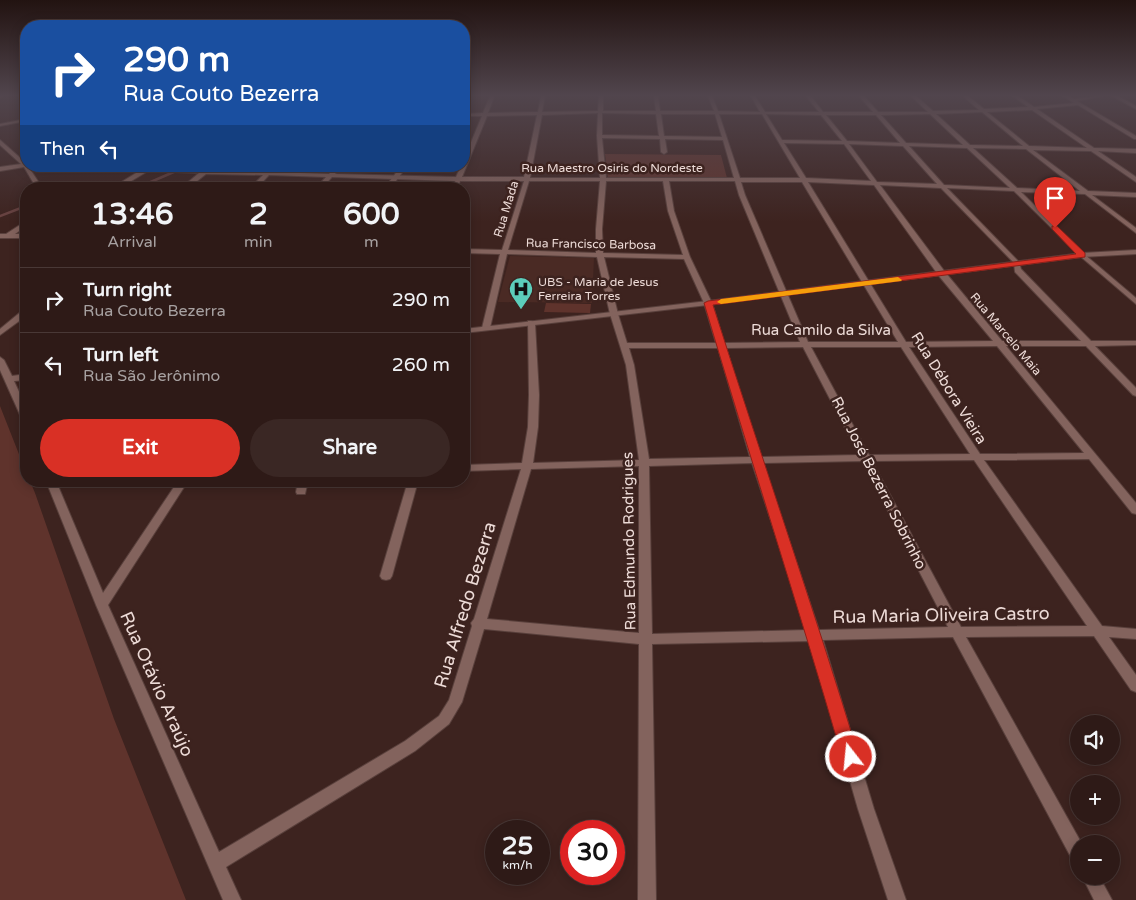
<!DOCTYPE html>
<html lang="en">
<head>
<meta charset="utf-8">
<style>
  :root { --surface:#2e1a17; --page:#3a2724; --text:#f1f3f6; --muted:#a7a1a1; --line:#493836; --accent:#d93025 }
  body { margin:0; font-family:"Varela Round",sans-serif; background:var(--page); color:var(--text); height:100vh; display:flex; flex-direction:column; font-size:19px; white-space:nowrap }
  * { box-sizing:border-box; margin:0 }
  p { font-size:16px; color:var(--muted) }
  .icon { flex:none; width:28px; height:28px; fill:none; stroke:currentColor; stroke-width:2; stroke-linecap:round; stroke-linejoin:round }
  .map { position:relative; flex:1; overflow:hidden }
  .details { position:absolute; left:20px; top:182px; width:450px; height:305px; display:flex; flex-direction:column; background:var(--surface); border-radius:20px; box-shadow:0 2px 12px #0003,0 0 0 1px var(--line) }
  .details>* { flex:none }
  .guide { position:absolute; left:20px; top:20px; width:450px; height:152px; border-radius:20px; box-shadow:0 2px 12px #0003,0 0 0 1px var(--line); background:#1a4fa0; color:#fff; overflow:hidden }
  .buttons { position:absolute; left:1070px; top:715px; display:grid; gap:10px }
  .buttons a { display:grid; place-items:center; width:50px; height:50px; border-radius:50%; background:var(--surface); box-shadow:0 2px 12px #0003,0 0 0 1px var(--line); font-size:25px }
  .speed { position:absolute; left:485px; top:820px; display:flex; gap:10px; font-size:25px; font-weight:700; text-align:center }
  .speed>* { display:grid; place-content:center; width:65px; height:65px; border-radius:50%; background:var(--surface); box-shadow:0 2px 12px #0003,0 0 0 1px var(--line); line-height:1 }
  .speed small { font-size:12px; font-weight:400 }
  .speed .limit { border:8px solid #d22; background:#fff; color:#111 }
  .pin { position:absolute; display:grid; place-items:center; width:42px; height:42px; color:#fff; margin:-51px -21px; border-radius:50% 50% 50% 0; rotate:-45deg; box-shadow:0 0 5px #0007 }
  .pin .icon { rotate:45deg }
  .me { position:absolute; width:55px; margin:-28px; rotate:344deg; stroke-linejoin:round; filter:drop-shadow(0 0 4px #0008) }
  .turn { display:flex; align-items:center; gap:18px; height:105px; padding:0 20px; font-size:22px }
  .turn .icon { width:65px; height:65px; stroke-width:2.5 }
  .turn b { display:block; font-size:35px; line-height:42px }
  .then { display:flex; align-items:center; height:48px; padding:0 20px; background:#0003; gap:10px; font-size:19px }
  .eta { display:flex; justify-content:space-evenly; align-items:center; height:85px; text-align:center }
  .eta b { font-size:30px; font-weight:700; line-height:35px }
  .primary-button { display:flex; gap:10px; margin-top:auto; padding:10px 20px }
  .primary-button a { flex:1; height:58px; border-radius:30px; background:var(--accent); color:#fff; font-size:20px; font-weight:700; line-height:58px; text-align:center }
  .primary-button a+a { background:var(--page); color:var(--text) }
  ul { padding:0; list-style:none }
  li { display:flex; align-items:center; gap:15px; height:65px; padding:0 20px; border-top:1px solid var(--line) }
  li div { flex:1 }
  li b { display:block; font-size:19px }
  li em { font-style:normal }
  .map>svg:first-child { display:block }
</style>
</head>
<body>
<div class="map">
<svg width="1136" height="900" viewBox="0 0 1136 900">
  <rect width="100%" height="100%" fill="#3d231f"/>
  <path fill="#4a2a24" d="M510 256 594 258 592 303 498 302Z"/>
  <g fill="#5f332c">
    <path d="M605 154 721 155 727 178 608 179Z"/>
    <path d="M546 303 591 304 590 313 544 312Z"/>
    <path d="M0 406 26 472V481H30L35 493 114 719 186 900H0Z"/>
  </g>
  <g fill="none" stroke-linecap="round" stroke-linejoin="round">
    <g stroke="#684240" stroke-width="2.5">
      <path d="M204 172 212 166"/>
      <path d="M114 189 146 184 176 171"/>
      <path d="M0 216 26 206"/>
    </g>
    <g stroke="#59403c" stroke-width="2">
      <g id="minor">
        <path d="M0 96H3L0 98Z"/>
        <path d="M490 96 494 97 488 113 538 112 541 96H545L542 112 598 111 599 96H603V111H656L654 96H658L660 111H714L708 96H712L718 111 760 112 751 96H755L765 112H819L806 96H811L823 112H873L859 96H864L878 112H928L911 96H916L933 111 979 110 963 96H968L984 109 1028 107 1013 96H1018L1034 107 1074 103 1063 96H1069L1074 99 1102 96 1077 101 1136 136V139H1134L1078 105 1037 109 1094 148 1136 149V153L1098 151 1136 177V182L1091 151 1033 150 1088 191 1136 193V197L1092 195 1136 228V233L1085 194 1021 192 1084 254 1136 298V304L1080 256 1014 191 947 188 1019 262 1021 269 1091 341H1136V345L1095 346 1136 388V396L1133 395 1086 346H1006L1136 503V514L1132 513 1089 459 984 460 1102 626 1136 629V639L1109 637 1136 675V692L1131 690 1094 636 966 637 1082 844H1079V863L1073 861 953 637 823 640 874 809 906 900H888L858 809 810 641 652 644 656 900H638L639 644 484 629 462 702 449 724 415 751 226 867 241 900H223L96 605 46 481H56L103 593 178 481H188L108 605 219 852 405 741 439 716 449 700 472 626 471 623 474 619 521 469 464 471V465L522 463 528 427 529 395 528 321H531L535 323 539 395 538 427 533 463 639 460 626 365 610 314 597 257 507 254 490 328 486 330 482 328 500 254 464 253V249L502 250 524 181H460L457 189H451L455 181 332 177 321 189H315L326 177 269 175 256 189H249L263 175 206 174 187 189H180L199 173 148 171 118 189H110L141 170 85 166H125L203 170 207 168 209 170 266 172 272 166H278L272 172 329 174 336 166H342L335 174 456 177 461 166H464V159L482 116H464V114L483 113ZM1032 110 1087 148 1029 146 987 112ZM982 112 1023 146 970 145 936 114ZM598 113 597 136 600 178H530L542 115ZM602 113 656 114 659 136 602 135ZM661 114H715L722 137 664 136ZM719 114H762L800 178H740ZM766 114 821 115 842 141 782 140ZM930 114 963 145 906 143 881 115ZM537 115 524 177H462L487 116ZM826 115H876L900 143 847 141ZM602 138 660 139 661 152 664 154 667 152 665 139 723 140 734 178H606ZM784 143 844 144 871 181 806 178ZM849 144 903 146 937 184 877 182ZM909 146 967 148 1010 188 944 185ZM973 148 1026 149 1080 191 1017 188ZM529 181H600L596 229V253L508 250ZM606 181H663L668 211 683 255 603 253 602 229ZM669 181H735L739 195 800 342 724 343 712 303 690 257 674 211ZM741 182H802L898 342H808L745 195ZM808 182 874 185 939 276 993 341 906 342ZM880 185 941 188 1014 263 1015 272 1081 341H1002L945 272ZM604 257 684 259 704 303 716 343H627L618 314ZM997 346 1084 453 980 454 909 347ZM803 347 859 455 760 457 726 348ZM811 347H901L970 454 869 455ZM629 348H718L750 457 649 459 634 365ZM974 460 1087 626 961 627 872 461ZM862 461 948 627 819 630 763 463ZM752 463 807 630 652 634 649 466ZM639 466V633L487 619 531 469Z"/>
        <path d="M1112 96H1118L1136 106V109Z"/>
        <path d="M26 119V121L0 126V124Z"/>
        <path d="M0 140 26 163V166H28L43 189H37L24 167 0 171V167L21 164 0 145Z"/>
        <path d="M26 221V226L15 234H26V238H0V234H6Z"/>
        <path d="M23 310H26V316L0 335V329Z"/>
        <path d="M0 357 4 360 12 376 26 374V380L14 381 26 407V420L21 417 0 370Z"/>
        <path d="M298 481H308L305 494H297L296 492Z"/>
        <path d="M408 481H418L392 576 390 579 386 580 382 579 380 576Z"/>
        <path d="M1082 876H1099L1112 900H1094Z"/>
      </g>
    </g>
    <g stroke="#59403c" stroke-width="2">
      <g id="tertiary">
        <path d="M401 166H407L390 189H384Z"/>
        <path d="M1136 250V254L1082 257 708 305 464 333V329L708 301 1082 253Z"/>
      </g>
    </g>
    <use href="#minor" fill="#83635d" fill-rule="evenodd"/>
    <use href="#tertiary" fill="#83635d" fill-rule="evenodd"/>
  </g>
  <linearGradient id="sky" x2="0" y2="1"><stop stop-color="#221311"/><stop offset="0.43" stop-color="#51454d"/><stop offset="1" stop-color="#51454d" stop-opacity="0"/></linearGradient>
  <rect width="1136" height="222" fill="url(#sky)"/>
  <path fill="#d93025" stroke="#8d1f18" d="M1052 226H1057L1085 253V257L713 305C761 456 813 606 859 757L857 763 851 765 845 763 842 757C798 605 749 455 704 303L708 301 1076 254 1052 229Z"/>
  <path fill="#f59e0b" d="M898 277 902 280 901 281 721 304 717 302 721 299Z"/>
  <defs>
    <g id="hospital-pin" transform="scale(1.25)"><path d="M0 17L-7.5 6A9.5 9.5 0 1 1 7.5 6Z" fill="#5ccebb" stroke="#3d231f"/><path d="M-5-5h3v3.5h4V-5h3V5h-3V1.5h-4V5h-3Z" fill="#111"/></g>
  </defs>
  <g fill-rule="evenodd">
    <use href="#hospital-pin" x="521" y="289"/>
  </g>
  <g text-anchor="middle" dominant-baseline="central" stroke-width="5" stroke-linejoin="round" paint-order="stroke">
    <g font-size="12" fill="#eddbd7" stroke="#3d231f">
      <text x="612" y="168">Rua Maestro Osiris do Nordeste</text>
      <text transform="translate(506 209) rotate(-73)">Rua Mada</text>
      <text transform="translate(591 244) rotate(1)">Rua Francisco Barbosa</text>
      <text transform="translate(1006 334) rotate(50)">Rua Marcelo Maia</text>
    </g>
    <g font-size="12" fill="#eddbd7" stroke="#3d231f" text-anchor="start">
      <text x="538" y="282">UBS - Maria de Jesus<tspan x="538" dy="14">Ferreira Torres</tspan></text>
    </g>
    <g font-size="15" fill="#eddbd7" stroke="#3d231f">
      <text x="821" y="330">Rua Camilo da Silva</text>
      <text transform="translate(949 388) rotate(58)">Rua Débora Vieira</text>
      <text transform="translate(879 483) rotate(63)">Rua José Bezerra Sobrinho</text>
      <text transform="translate(629 541) rotate(-91)">Rua Edmundo Rodrigues</text>
    </g>
    <g font-size="18" fill="#eddbd7" stroke="#3d231f">
      <text transform="translate(465 605) rotate(-73)">Rua Alfredo Bezerra</text>
      <text transform="translate(941 615) rotate(-1)">Rua Maria Oliveira Castro</text>
      <text transform="translate(157 684) rotate(66)">Rua Otávio Araújo</text>
    </g>
  </g>
</svg>
<div class="buttons">
<a><svg class="icon" aria-label="sound" viewBox="0 0 24 24"><path d="M4 9h4l5-4v14l-5-4H4zM17 9q2 3 0 6"/></svg></a>
<a>+</a>
<a>−</a>
</div>
<div class="speed"><div>25<small>km/h</small></div><div class="limit">30</div></div>
<div class="pin" style="left:1055px;top:228px;background:#d93025"><svg class="icon" aria-label="arrive" viewBox="0 0 24 24"><path d="M6 21V4h12l-3 4 3 4H6"/></svg></div>
<svg class="me" style="left:851px;top:757px" viewBox="-20 -20 40 40"><circle r="17" fill="#d93025" stroke="#fff" stroke-width="3"/><path d="M0-11L8 9 0 5-8 9z" fill="#fff"/></svg>
<div class="guide">
<div class="turn"><svg class="icon" aria-label="right" viewBox="0 0 24 24"><path d="M7 20v-9h11M14 6l5 5-5 5"/></svg><div><b>290 m</b>Rua Couto Bezerra</div></div>
<div class="then">Then<svg class="icon" aria-label="left" viewBox="0 0 24 24"><path d="M17 20v-9H6M10 6l-5 5 5 5"/></svg></div>
</div>
<section class="details">
<div class="eta">
<div><b>13:46</b><p>Arrival</p></div>
<div><b>2</b><p>min</p></div>
<div><b>600</b><p>m</p></div>
</div>
<ul>
<li><svg class="icon" aria-label="right" viewBox="0 0 24 24"><path d="M7 20v-9h11M14 6l5 5-5 5"/></svg><div><b>Turn right</b><p>Rua Couto Bezerra</p></div><em>290 m</em></li>
<li><svg class="icon" aria-label="left" viewBox="0 0 24 24"><path d="M17 20v-9H6M10 6l-5 5 5 5"/></svg><div><b>Turn left</b><p>Rua São Jerônimo</p></div><em>260 m</em></li>
</ul>
<div class="primary-button"><a>Exit</a><a>Share</a></div>
</section>
</div>
</body>
</html>
